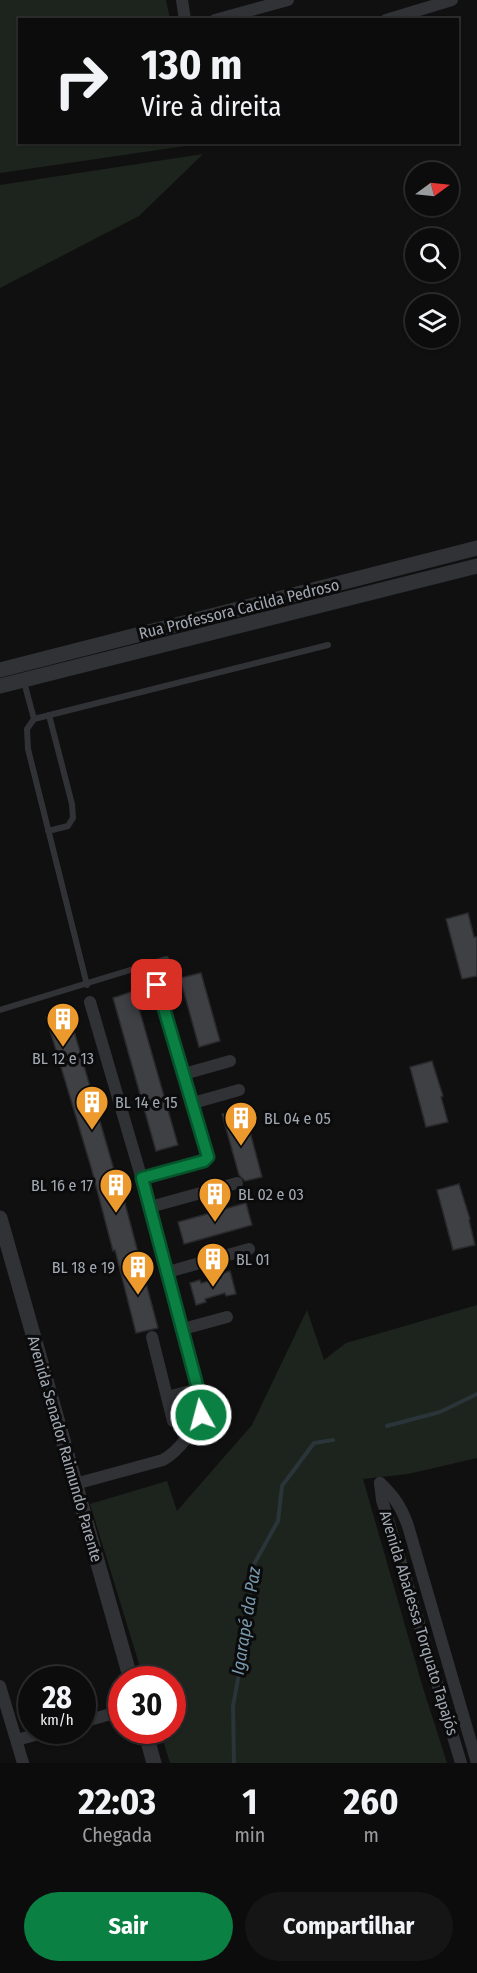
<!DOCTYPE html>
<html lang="pt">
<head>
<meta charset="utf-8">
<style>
  :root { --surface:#0c0c0d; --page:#151516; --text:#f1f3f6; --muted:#9a9b9d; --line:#2c2c2e; --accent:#0b8043 }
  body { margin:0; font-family:"Fira Sans Condensed",sans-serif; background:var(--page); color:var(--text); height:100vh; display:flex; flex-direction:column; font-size:22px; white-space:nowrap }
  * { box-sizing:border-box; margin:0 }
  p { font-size:20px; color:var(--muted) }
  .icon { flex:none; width:33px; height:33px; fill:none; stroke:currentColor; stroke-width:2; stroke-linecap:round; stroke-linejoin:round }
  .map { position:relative; height:1763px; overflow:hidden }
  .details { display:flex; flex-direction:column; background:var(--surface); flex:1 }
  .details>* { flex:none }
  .hud { position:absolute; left:18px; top:18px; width:441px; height:126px; border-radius:0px; box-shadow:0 2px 4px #0004,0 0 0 2px var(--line); background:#0c0c0d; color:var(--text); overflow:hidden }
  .needle { width:39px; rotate:75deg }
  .tools { position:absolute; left:405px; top:162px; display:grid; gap:12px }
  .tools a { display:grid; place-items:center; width:54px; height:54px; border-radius:50%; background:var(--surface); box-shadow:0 2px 4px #0004,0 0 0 2px var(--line); font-size:30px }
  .speed { position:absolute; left:18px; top:1666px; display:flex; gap:12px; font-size:30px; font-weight:700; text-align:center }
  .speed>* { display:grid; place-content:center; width:78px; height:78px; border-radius:50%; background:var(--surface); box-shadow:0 2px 4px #0004,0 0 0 2px var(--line); line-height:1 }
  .speed small { font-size:15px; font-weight:400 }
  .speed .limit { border:9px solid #d22; background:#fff; color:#111 }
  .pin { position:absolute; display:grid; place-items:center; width:51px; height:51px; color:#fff; margin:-26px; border-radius:12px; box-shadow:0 3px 9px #0006 }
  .me { position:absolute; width:66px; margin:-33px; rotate:353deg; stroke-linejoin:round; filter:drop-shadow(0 0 4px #0008) }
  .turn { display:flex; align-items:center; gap:21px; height:126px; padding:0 24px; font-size:27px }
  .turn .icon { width:78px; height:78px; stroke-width:2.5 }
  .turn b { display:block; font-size:42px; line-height:51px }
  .eta { display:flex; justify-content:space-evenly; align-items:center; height:102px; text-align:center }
  .eta b { font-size:36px; font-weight:700; line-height:42px }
  .action { display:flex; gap:12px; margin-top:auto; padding:12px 24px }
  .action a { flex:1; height:69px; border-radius:36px; background:var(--accent); color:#fff; font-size:24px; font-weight:700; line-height:69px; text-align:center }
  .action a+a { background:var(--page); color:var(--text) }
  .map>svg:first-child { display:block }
</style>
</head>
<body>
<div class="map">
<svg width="477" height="1763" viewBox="0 0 477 1763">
  <rect width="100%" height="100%" fill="#101011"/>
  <g fill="#1c241d">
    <path d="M0 0H166L170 19 20 20V142H198L199 144 0 173Z"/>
    <path d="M203 154 139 216 0 288V185Z"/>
    <path d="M477 1305V1458L408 1474 363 1479 423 1688 447 1763H170L160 1731H172V1680H144L90 1504 167 1481 177 1511 252 1425 307 1310 324 1360 346 1343Z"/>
  </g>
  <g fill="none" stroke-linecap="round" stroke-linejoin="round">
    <g stroke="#2a3439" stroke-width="4">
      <path d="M387 1426 440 1412 477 1394"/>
      <path d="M234 1763 233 1706 243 1652 253 1566 278 1521 282 1486 314 1443 333 1440"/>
    </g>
  </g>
  <g fill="#3f4044" stroke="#2a2a2d" stroke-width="1.5">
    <path d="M468 913 474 937H477V976L462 979 446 919Z"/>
    <path d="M201 973 220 1041 199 1047 180 978Z"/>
    <path d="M134 991 178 1145 156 1151 113 998Z"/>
    <path d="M68 1010 116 1177H118L158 1328 136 1333 115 1250 113 1251 91 1167 46 1017Z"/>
    <path d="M432 1061 443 1096 441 1097 448 1122 426 1127 410 1067Z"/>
    <path d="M244 1109 262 1177 245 1181 239 1175 222 1114Z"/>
    <path d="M459 1184 470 1219 469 1220 475 1245 453 1250 437 1190Z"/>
    <path d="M246 1203 252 1225 184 1244 178 1222Z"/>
    <path d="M230 1271 236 1294 226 1296 225 1293 205 1299 206 1302 196 1305 190 1283 200 1280 201 1283 221 1278 220 1274Z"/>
  </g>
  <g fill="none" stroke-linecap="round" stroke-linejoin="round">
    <g stroke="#313236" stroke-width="6">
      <path d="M24 682 34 719"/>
      <path d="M48 831 68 826 73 818 72 804 49 715"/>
      <path d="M87 985 28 749 27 729 34 719 328 645"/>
      <path d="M0 1010 166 959"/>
    </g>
    <g stroke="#313236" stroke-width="12">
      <path d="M182 0 185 20"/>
      <path d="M215 20 288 0"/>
      <path d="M386 20 452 0"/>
      <path d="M184 1074 230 1061"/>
      <path d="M193 1103 239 1090"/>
      <path d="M142 1178 204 1161 208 1157 157 985"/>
      <path d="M150 1207 237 1183"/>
      <path d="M168 1272 249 1249"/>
      <path d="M183 1329 227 1317"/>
      <path d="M152 1337 173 1421"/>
      <path d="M167 1397 198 1389"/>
      <path d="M380 1483C394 1496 402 1508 408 1526L477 1763"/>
      <path d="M380 1483 382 1500 461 1763"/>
      <path d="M75 1484 163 1460C179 1451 197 1427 203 1409L150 1207 90 1002"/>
      <path d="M0 1686 23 1763"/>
      <path d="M82 1722 122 1711"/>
      <path d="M17 1740 49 1731"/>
    </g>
    <g stroke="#313236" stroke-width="15">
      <path d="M0 670 477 548"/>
      <path d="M0 686 477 566"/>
      <path d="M0 1218 131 1680"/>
      <path d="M145 1731 154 1763"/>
    </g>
  </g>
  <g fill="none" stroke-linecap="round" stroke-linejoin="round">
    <g stroke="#07532c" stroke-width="15">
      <path id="route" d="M157 985 208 1157 204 1161 142 1178 202 1404 201 1415"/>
    </g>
    <use href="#route" stroke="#0b8043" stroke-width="10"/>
  </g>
  <defs>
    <g id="building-pin" transform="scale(1.725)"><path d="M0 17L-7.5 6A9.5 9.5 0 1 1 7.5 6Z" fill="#ec992d" stroke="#0b0b0c"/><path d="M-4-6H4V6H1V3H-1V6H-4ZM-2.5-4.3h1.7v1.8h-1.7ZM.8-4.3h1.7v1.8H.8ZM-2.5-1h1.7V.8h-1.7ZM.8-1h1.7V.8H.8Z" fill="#fff"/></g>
  </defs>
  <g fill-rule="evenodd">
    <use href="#building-pin" x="63" y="1019"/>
    <use href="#building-pin" x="92" y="1102"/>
    <use href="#building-pin" x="241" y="1118"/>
    <use href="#building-pin" x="116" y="1185"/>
    <use href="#building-pin" x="215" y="1194"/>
    <use href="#building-pin" x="213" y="1259"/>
    <use href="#building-pin" x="138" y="1267"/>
  </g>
  <g text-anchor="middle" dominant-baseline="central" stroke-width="6" stroke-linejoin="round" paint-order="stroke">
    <g font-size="16" fill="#a1a8b2" stroke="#0b0b0c">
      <text transform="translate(239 609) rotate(-14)">Rua Professora Cacilda Pedroso</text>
      <text transform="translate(65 1449) rotate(74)">Avenida Senador Raimundo Parente</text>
      <text transform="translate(419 1623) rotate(73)">Avenida Abadessa Torquato Tapajós</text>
    </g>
    <g font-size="16" fill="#a1a8b2" stroke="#0b0b0c" text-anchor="start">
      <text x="63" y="1058" text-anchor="middle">BL 12 e 13</text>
      <text x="115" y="1102">BL 14 e 15</text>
      <text x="264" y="1118">BL 04 e 05</text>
      <text x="93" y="1185" text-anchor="end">BL 16 e 17</text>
      <text x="238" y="1194">BL 02 e 03</text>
      <text x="236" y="1259">BL 01</text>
      <text x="115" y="1267" text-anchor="end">BL 18 e 19</text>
    </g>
    <g font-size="18" font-style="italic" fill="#7899ad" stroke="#0b0b0c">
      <text transform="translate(246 1621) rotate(-81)">Igarapé da Paz</text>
    </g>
  </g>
</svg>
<div class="tools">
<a><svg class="needle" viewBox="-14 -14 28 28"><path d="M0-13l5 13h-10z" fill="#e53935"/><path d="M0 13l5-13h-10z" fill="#9a9b9d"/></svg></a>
<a><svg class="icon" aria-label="search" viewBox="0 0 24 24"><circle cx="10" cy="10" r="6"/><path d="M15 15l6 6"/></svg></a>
<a><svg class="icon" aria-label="layers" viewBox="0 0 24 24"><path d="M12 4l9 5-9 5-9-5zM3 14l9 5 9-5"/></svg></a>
</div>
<div class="speed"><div>28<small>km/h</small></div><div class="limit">30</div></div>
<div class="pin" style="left:157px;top:985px;background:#d93025"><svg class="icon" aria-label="arrive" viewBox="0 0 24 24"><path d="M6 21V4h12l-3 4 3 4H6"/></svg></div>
<svg class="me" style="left:201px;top:1415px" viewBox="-20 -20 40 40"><circle r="17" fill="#0b8043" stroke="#fff" stroke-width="3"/><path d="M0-11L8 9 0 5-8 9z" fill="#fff"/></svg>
<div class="hud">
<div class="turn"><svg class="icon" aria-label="right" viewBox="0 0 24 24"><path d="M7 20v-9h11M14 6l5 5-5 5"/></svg><div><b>130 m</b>Vire à direita</div></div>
</div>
</div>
<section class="details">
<div class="eta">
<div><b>22:03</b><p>Chegada</p></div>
<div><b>1</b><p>min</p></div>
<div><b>260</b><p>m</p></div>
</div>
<div class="action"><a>Sair</a><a>Compartilhar</a></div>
</section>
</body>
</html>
